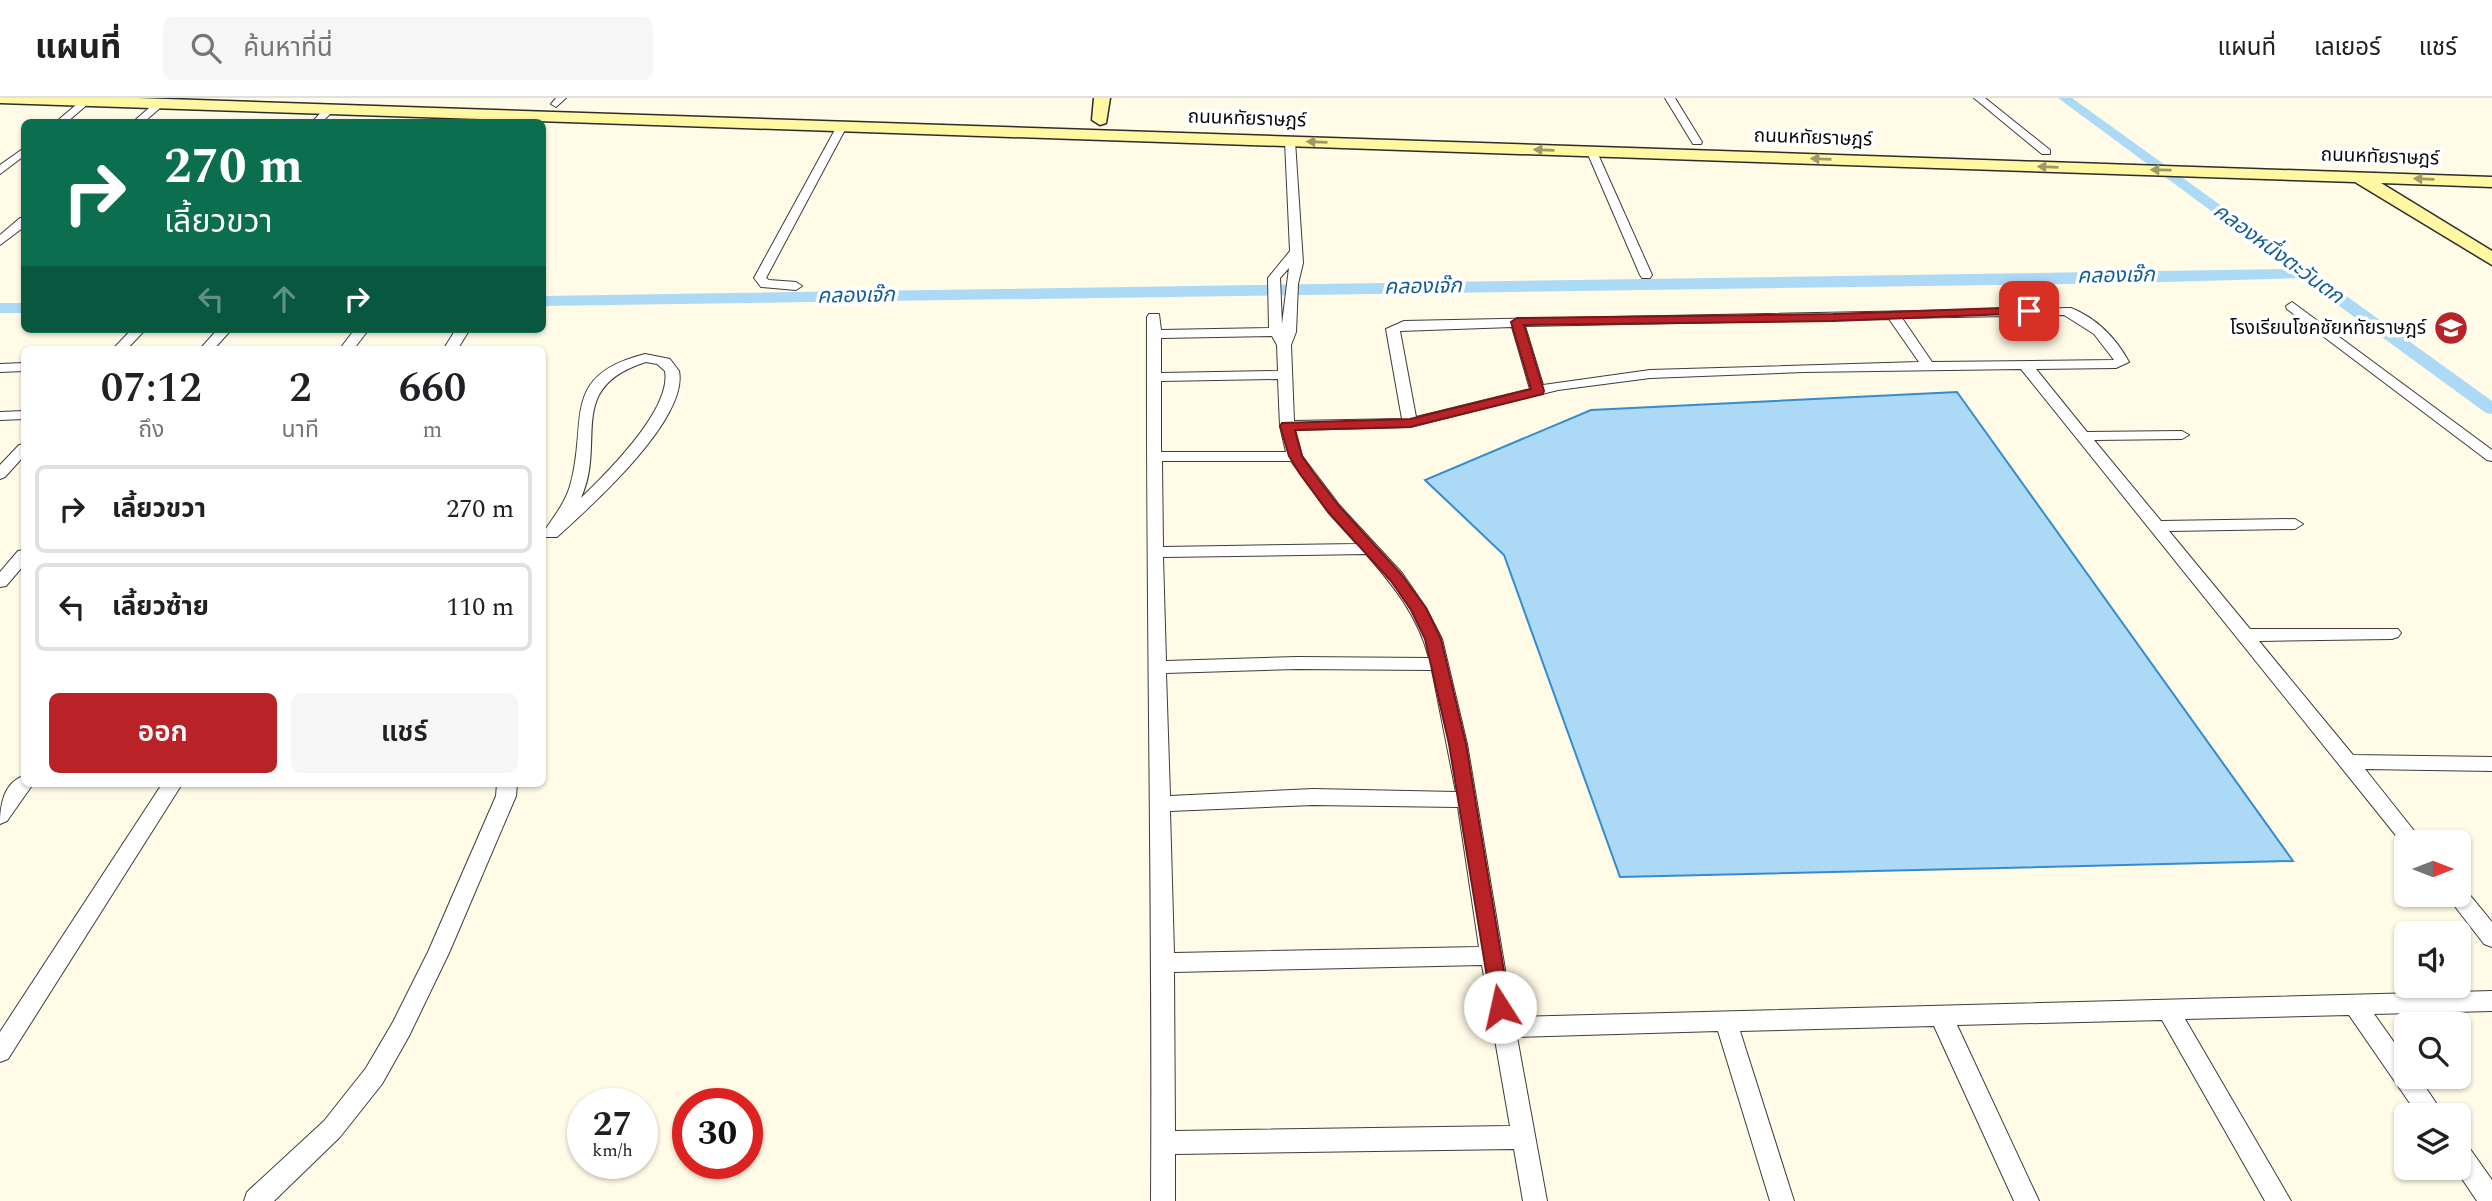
<!DOCTYPE html>
<html lang="th">
<head>
<meta charset="utf-8">
<style>
  :root { --surface:#fff; --page:#f6f6f6; --text:#202124; --muted:#757577; --line:#e0e0e0; --accent:#b92327 }
  body { margin:0; font-family:Spectral,"Noto Sans Thai",serif; background:var(--page); color:var(--text); height:100vh; display:flex; flex-direction:column; font-size:26px; white-space:nowrap }
  * { box-sizing:border-box; margin:0 }
  p { font-size:23px; color:var(--muted) }
  .icon { flex:none; width:38px; height:38px; fill:none; stroke:currentColor; stroke-width:2; stroke-linecap:round; stroke-linejoin:round }
  .map { position:relative; flex:1; overflow:hidden }
  .sheet { position:absolute; left:21px; top:248px; width:525px; height:441px; display:flex; flex-direction:column; background:var(--surface); border-radius:10px; box-shadow:0 2px 5px #0004 }
  .sheet>* { flex:none }
  .top-card { position:absolute; left:21px; top:21px; width:525px; height:214px; border-radius:10px; box-shadow:0 2px 5px #0004; background:#0b6e4f; color:#fff; overflow:hidden }
  .needle { width:46px; rotate:90deg }
  .buttons { position:absolute; left:2394px; top:732px; display:grid; gap:14px }
  .buttons a { display:grid; place-items:center; width:77px; height:77px; border-radius:10px; background:var(--surface); box-shadow:0 2px 5px #0004; font-size:35px }
  .speed { position:absolute; left:567px; top:990px; display:flex; gap:14px; font-size:35px; font-weight:700; text-align:center }
  .speed>* { display:grid; place-content:center; width:91px; height:91px; border-radius:50%; background:var(--surface); box-shadow:0 2px 5px #0004; line-height:1 }
  .speed small { font-size:18px; font-weight:400 }
  .speed .limit { border:10px solid #d22; background:#fff; color:#111 }
  .pin { position:absolute; display:grid; place-items:center; width:60px; height:60px; color:#fff; margin:-30px; border-radius:14px; box-shadow:0 4px 10px #0006 }
  .me { position:absolute; width:77px; margin:-38px; rotate:350deg; stroke-linejoin:round; filter:drop-shadow(0 0 5px #0008) }
  .turn { display:flex; align-items:center; gap:24px; height:147px; padding:0 28px; font-size:32px }
  .turn .icon { width:91px; height:91px; stroke-width:2.5 }
  .turn b { display:block; font-size:49px; line-height:60px }
  .lanes { display:flex; align-items:center; height:66px; padding:0 28px; background:#0003; justify-content:center; gap:35px; direction:ltr }
  .lanes .off { opacity:.35 }
  .eta { display:flex; justify-content:space-evenly; align-items:center; height:119px; text-align:center }
  .eta b { font-size:42px; font-weight:600; line-height:49px }
  .action { display:flex; gap:14px; margin-top:auto; padding:14px 28px }
  .action a { flex:1; height:80px; border-radius:10px; background:var(--accent); color:#fff; font-size:28px; font-weight:600; line-height:80px; text-align:center }
  .action a+a { background:var(--page); color:var(--text) }
  ul { padding:0; list-style:none }
  li { display:flex; align-items:center; gap:21px; height:88px; margin:0 14px 10px; padding:0 14px; border:4px solid var(--line); border-radius:10px }
  li div { flex:1 }
  li b { display:block; font-size:26px }
  li em { font-style:normal }
  header { display:flex; align-items:center; gap:42px; box-sizing:border-box; height:98px; padding:0 35px; background:var(--surface); border-bottom:2px solid var(--line) }
  header strong { font-size:33px }
  nav { display:flex; gap:38px; margin-inline-start:auto; font-size:24px }
  .search { width:490px; height:63px; background:var(--page); display:flex; align-items:center; gap:18px; box-sizing:border-box; padding:0 24px; border-radius:10px; color:var(--muted); font-size:26px }
  .map>svg:first-child { display:block }
</style>
</head>
<body>
<header>
<strong>แผนที่</strong>
<div class="search"><svg class="icon" aria-label="search" viewBox="0 0 24 24"><circle cx="10" cy="10" r="6"/><path d="M15 15l6 6"/></svg>ค้นหาที่นี่</div>
<nav><a>แผนที่</a><a>เลเยอร์</a><a>แชร์</a></nav>
</header>
<div class="map">
<svg width="2492" height="1103" viewBox="0 0 2492 1103">
  <rect width="100%" height="100%" fill="#fffbe7"/>
  <path fill="#acd9f6" stroke="#338dcd" stroke-width="2" d="M1957 294 2293 763 1620 779 1504 457 1425 382 1591 312Z"/>
  <g fill="none" stroke-linecap="round" stroke-linejoin="round">
    <g fill="#acd9f6" fill-rule="evenodd">
      <path d="M2058 0H2072L2492 303V316L2486 315 2301 180 2130 185 542 208V198L2290 171Z"/>
      <rect x="0" y="205" width="24" height="10"/>
    </g>
    <g stroke="#3d3d3d" stroke-width="2">
      <g id="street">
        <path d="M84 0H95L67 24H56Z"/>
        <path d="M556 0H566L556 9 551 6Z"/>
        <path d="M1665 0H1675L1702 44 1701 46H1693Z"/>
        <path d="M1974 0H1985L2050 52V56H2042Z"/>
        <path d="M158 2 167 4 144 24H133Z"/>
        <path d="M327 8 336 10 322 24H312Z"/>
        <path d="M842 25 847 28 766 180 769 182 796 184 802 188 796 192 761 189 754 180 837 28Z"/>
        <path d="M1290 40 1295 43 1303 165 1298 186 1296 234 1291 247 1294 323 1402 321 1386 231 1404 223 2071 210C2096 220 2116 240 2129 264L2116 270 2036 271 2087 334 2182 333 2189 337 2182 341 2094 342 2161 423 2295 421 2303 426 2295 431 2169 433 2250 531H2398L2401 535 2398 539 2392 541 2259 543 2353 657 2492 659V673L2365 671 2423 744H2406V750L2021 271 1803 274 1650 280 1558 292 1410 329 1295 332 1302 358 1340 408 1402 475 1426 510 1442 541 1467 646 1513 919 2492 893V913L2374 916 2406 961V978H2418L2444 1017H2418L2349 917 2185 921 2291 1103H2265L2162 922 1957 927 2039 1103H2014L1934 928 1740 933 1794 1103H1770L1718 933 1517 939 1547 1103H1523L1514 1051 1175 1056V1103H1151C1153 808 1146 513 1147 219L1149 216H1159L1161 232 1269 230 1268 180 1290 153 1285 43ZM1289 170 1282 226 1280 180ZM2064 217 2094 236 2114 262 1932 264 1902 220ZM1889 221 1919 264 1650 272 1543 287 1525 228ZM1512 229 1530 291 1416 319 1400 233ZM1272 238 1277 247 1278 273 1161 275V240ZM1278 281 1280 328 1286 354H1161V283ZM1162 363H1291L1328 414 1357 446 1163 449ZM1366 456C1394 488 1418 518 1429 560L1297 559 1166 563 1163 459ZM1297 571 1432 572 1456 694 1313 691 1170 698 1166 575ZM1313 707 1458 709 1479 849 1174 855 1170 713ZM1482 867 1510 1028 1175 1033 1174 874Z"/>
        <path d="M24 50V58L0 76V67Z"/>
        <path d="M1592 51 1597 54 1652 177 1650 180H1642L1640 177 1587 54Z"/>
        <path d="M20 120H24V129L0 147V137Z"/>
        <path d="M2292 204 2492 352V363L2487 362 2287 211 2286 208Z"/>
        <path d="M132 231H146L126 252H112Z"/>
        <path d="M218 231H232L213 252H199Z"/>
        <path d="M355 231H369L353 252H339Z"/>
        <path d="M456 231H470L457 252H443Z"/>
        <path d="M645 256 670 261 679 273C689 321 590 409 557 439H545L543 435C553 420 565 405 570 388 589 324 558 278 645 256ZM646 264 657 266 665 273C672 311 607 375 581 400 607 343 564 290 646 264Z"/>
        <path d="M24 265V273L0 274V266Z"/>
        <path d="M24 313V321L0 322V314Z"/>
        <path d="M24 346V358L5 379 0 381V367L19 347Z"/>
        <path d="M24 452V467L6 488 0 489V474L18 453Z"/>
        <path d="M24 678V686H33L7 723 0 726C0 707 4 684 24 678Z"/>
        <path d="M162 686H182L8 961 0 964V934Z"/>
        <path d="M497 686H517L516 698 449 855 409 938 382 986 340 1039 274 1103H244L247 1094 324 1023 366 970 393 924 428 854 496 698Z"/>
        <path d="M2459 788 2464 790 2492 824V849L2484 846 2450 802 2447 796H2459Z"/>
        <path d="M2459 1044 2468 1048 2492 1082V1103H2477L2454 1069H2459Z"/>
      </g>
    </g>
    <g stroke="#2c2c2c" stroke-width="3">
      <g id="secondary">
        <path d="M0 0H137L2492 79V89L2381 85 2492 153V167L2355 84 0 5Z"/>
        <path d="M1094 0H1110L1106 25 1100 27 1092 22Z"/>
      </g>
    </g>
    <use href="#street" fill="#fff" fill-rule="evenodd"/>
    <use href="#secondary" fill="#fff7a2" fill-rule="evenodd"/>
  </g>
  <defs><path id="oneway-solid" d="M-6-.8H1V-3.2L6.5 0L1 3.2V.8H-6Z" transform="scale(1.75)"/></defs>
  <g fill="#9d9865">
    <use href="#oneway-solid" transform="translate(1317 44) rotate(-178)"/>
    <use href="#oneway-solid" transform="translate(1544 52) rotate(-178)"/>
    <use href="#oneway-solid" transform="translate(1821 61) rotate(-178)"/>
    <use href="#oneway-solid" transform="translate(2048 69) rotate(-178)"/>
    <use href="#oneway-solid" transform="translate(2161 72) rotate(-179)"/>
    <use href="#oneway-solid" transform="translate(2424 81) rotate(-178)"/>
  </g>
  <path fill="#b92327" stroke="#781719" stroke-width="2" d="M2029 209 2035 213 2033 215 1833 223 1524 227 1544 293 1543 296 1410 329 1295 332 1302 358 1313 374 1339 408 1401 476 1426 510 1441 541 1466 646 1510 909 1507 916 1500 918 1493 916 1449 646 1425 541 1411 512 1391 483 1329 415 1300 376 1289 358 1280 328 1282 325 1410 321 1531 291 1511 224 1517 220 1833 216Z"/>
  <defs>
    <g id="school-disc" transform="scale(1.75)"><circle r="9.5" fill="#b92327" stroke="#fff"/><path d="M0-5L7-2L0 1L-7-2ZM-4 1L0 2.5L4 1V4Q0 6-4 4Z" fill="#fff"/></g>
  </defs>
  <g fill-rule="evenodd">
    <use href="#school-disc" x="2451" y="230"/>
  </g>
  <g text-anchor="middle" dominant-baseline="central" stroke-width="7" stroke-linejoin="round" paint-order="stroke">
    <g font-size="19" fill="#0a0a0a" stroke="#fff">
      <text transform="translate(1247 21) rotate(2)">ถนนหทัยราษฎร์</text>
      <text transform="translate(1813 40) rotate(2)">ถนนหทัยราษฎร์</text>
      <text transform="translate(2380 59) rotate(2)">ถนนหทัยราษฎร์</text>
    </g>
    <g font-size="19" fill="#0a0a0a" stroke="#fff" text-anchor="end">
      <text x="2426" y="230">โรงเรียนโชคชัยหทัยราษฎร์</text>
    </g>
    <g font-size="21" font-style="italic" fill="#145d9b" stroke="#fff">
      <text transform="translate(2278 156) rotate(36)">คลองหนึ่งตะวันตก</text>
      <text transform="translate(2116 178) rotate(-1)">คลองเจ๊ก</text>
      <text transform="translate(1423 189) rotate(-1)">คลองเจ๊ก</text>
      <text transform="translate(856 198) rotate(-1)">คลองเจ๊ก</text>
    </g>
  </g>
</svg>
<div class="buttons">
<a><svg class="needle" viewBox="-14 -14 28 28"><path d="M0-13l5 13h-10z" fill="#e53935"/><path d="M0 13l5-13h-10z" fill="#757577"/></svg></a>
<a><svg class="icon" aria-label="sound" viewBox="0 0 24 24"><path d="M4 9h4l5-4v14l-5-4H4zM17 9q2 3 0 6"/></svg></a>
<a><svg class="icon" aria-label="search" viewBox="0 0 24 24"><circle cx="10" cy="10" r="6"/><path d="M15 15l6 6"/></svg></a>
<a><svg class="icon" aria-label="layers" viewBox="0 0 24 24"><path d="M12 4l9 5-9 5-9-5zM3 14l9 5 9-5"/></svg></a>
</div>
<div class="speed"><div>27<small>km/h</small></div><div class="limit">30</div></div>
<div class="pin" style="left:2029px;top:213px;background:#d93025"><svg class="icon" aria-label="arrive" viewBox="0 0 24 24"><path d="M6 21V4h12l-3 4 3 4H6"/></svg></div>
<svg class="me" style="left:1500px;top:909px" viewBox="-20 -20 40 40"><circle r="19" fill="#fff"/><path d="M0-13L10 11 0 6-10 11z" fill="#b92327"/></svg>
<div class="top-card">
<div class="turn"><svg class="icon" aria-label="right" viewBox="0 0 24 24"><path d="M7 20v-9h11M14 6l5 5-5 5"/></svg><div><b>270 m</b>เลี้ยวขวา</div></div>
<div class="lanes"><svg class="icon off" aria-label="left" viewBox="0 0 24 24"><path d="M17 20v-9H6M10 6l-5 5 5 5"/></svg><svg class="icon off" aria-label="ahead" viewBox="0 0 24 24"><path d="M12 20V5M6 11l6-6 6 6"/></svg><svg class="icon" aria-label="right" viewBox="0 0 24 24"><path d="M7 20v-9h11M14 6l5 5-5 5"/></svg></div>
</div>
<section class="sheet">
<div class="eta">
<div><b>07:12</b><p>ถึง</p></div>
<div><b>2</b><p>นาที</p></div>
<div><b>660</b><p>m</p></div>
</div>
<ul>
<li><svg class="icon" aria-label="right" viewBox="0 0 24 24"><path d="M7 20v-9h11M14 6l5 5-5 5"/></svg><div><b>เลี้ยวขวา</b></div><em>270 m</em></li>
<li><svg class="icon" aria-label="left" viewBox="0 0 24 24"><path d="M17 20v-9H6M10 6l-5 5 5 5"/></svg><div><b>เลี้ยวซ้าย</b></div><em>110 m</em></li>
</ul>
<div class="action"><a>ออก</a><a>แชร์</a></div>
</section>
</div>
</body>
</html>
